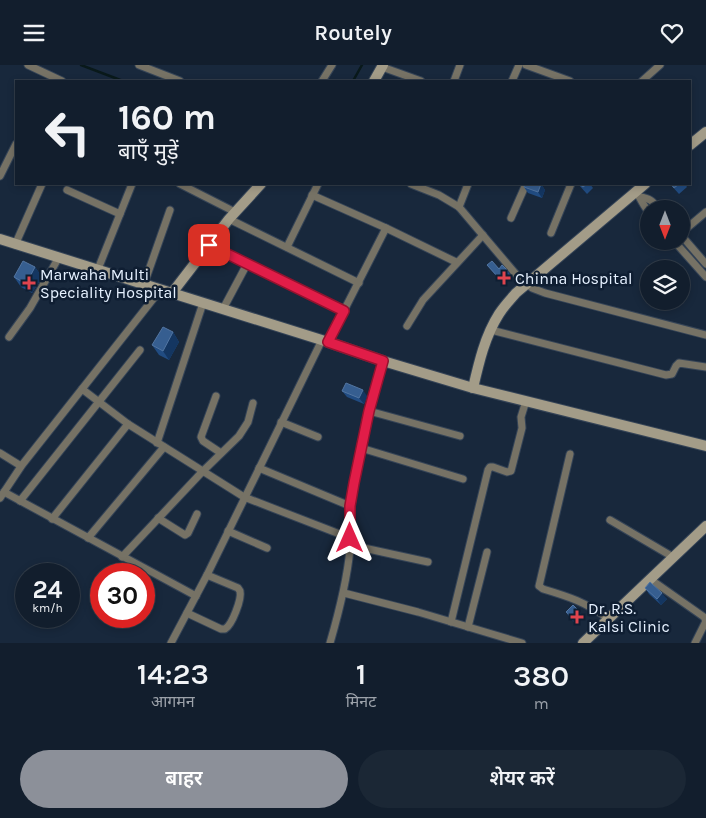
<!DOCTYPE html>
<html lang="hi">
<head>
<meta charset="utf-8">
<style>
  :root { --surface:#121e2d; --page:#1b2735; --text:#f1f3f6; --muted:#9ca2aa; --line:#313c49; --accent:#8c9099 }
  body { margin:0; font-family:Karla,"Noto Sans Devanagari",sans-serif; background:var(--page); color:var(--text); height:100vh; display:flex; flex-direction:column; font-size:19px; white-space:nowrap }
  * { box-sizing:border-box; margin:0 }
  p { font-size:16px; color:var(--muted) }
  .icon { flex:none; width:28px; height:28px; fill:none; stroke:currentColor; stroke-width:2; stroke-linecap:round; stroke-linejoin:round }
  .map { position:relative; height:578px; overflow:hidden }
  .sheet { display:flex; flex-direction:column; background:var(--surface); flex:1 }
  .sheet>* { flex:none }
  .guide { position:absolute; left:15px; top:15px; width:676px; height:105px; border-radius:0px; box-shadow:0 2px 8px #0003,0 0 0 1px var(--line); background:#121e2d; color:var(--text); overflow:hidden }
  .needle { width:32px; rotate:180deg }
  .controls { position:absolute; left:640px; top:135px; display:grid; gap:10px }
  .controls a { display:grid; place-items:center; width:50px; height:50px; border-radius:50%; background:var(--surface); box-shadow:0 2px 8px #0003,0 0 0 1px var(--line); font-size:25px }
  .speed { position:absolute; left:15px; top:498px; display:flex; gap:10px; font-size:25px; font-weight:700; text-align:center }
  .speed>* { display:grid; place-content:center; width:65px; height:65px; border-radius:50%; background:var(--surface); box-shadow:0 2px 8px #0003,0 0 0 1px var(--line); line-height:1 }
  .speed small { font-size:12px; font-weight:400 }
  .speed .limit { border:8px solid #d22; background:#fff; color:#111 }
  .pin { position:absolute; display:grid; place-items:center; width:42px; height:42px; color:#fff; margin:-21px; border-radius:10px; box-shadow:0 2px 8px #0006 }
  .me { position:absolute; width:55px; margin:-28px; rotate:0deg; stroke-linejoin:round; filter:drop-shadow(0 0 4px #0008) }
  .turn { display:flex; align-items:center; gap:18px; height:105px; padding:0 20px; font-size:22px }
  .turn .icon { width:65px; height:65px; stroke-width:2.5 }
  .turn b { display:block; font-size:35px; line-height:42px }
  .eta { display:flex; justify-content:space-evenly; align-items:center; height:85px; text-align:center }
  .eta b { font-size:30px; font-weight:600; line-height:35px }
  .cta { display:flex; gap:10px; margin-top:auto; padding:10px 20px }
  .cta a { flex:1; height:58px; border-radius:30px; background:var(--accent); color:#fff; font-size:20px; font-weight:600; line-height:58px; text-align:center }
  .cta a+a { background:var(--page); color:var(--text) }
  header { display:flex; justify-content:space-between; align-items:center; height:65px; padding:0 20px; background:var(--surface); font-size:22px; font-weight:600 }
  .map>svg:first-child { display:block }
</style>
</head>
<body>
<header><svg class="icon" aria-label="menu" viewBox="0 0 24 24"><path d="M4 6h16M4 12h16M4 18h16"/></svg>Routely<svg class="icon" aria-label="heart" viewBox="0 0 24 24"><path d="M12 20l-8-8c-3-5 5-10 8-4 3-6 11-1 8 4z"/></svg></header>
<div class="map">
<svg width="706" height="578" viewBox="0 0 706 578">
  <rect width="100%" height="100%" fill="#18283c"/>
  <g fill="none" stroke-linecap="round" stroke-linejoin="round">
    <g stroke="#09191a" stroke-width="2.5">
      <path d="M81 0 123 16"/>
      <path d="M353 16 362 0"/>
    </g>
    <g stroke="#354457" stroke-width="9">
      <g id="street">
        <path d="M28 0 62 16"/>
        <path d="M139 0 180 16"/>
        <path d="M526 0 570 16"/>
        <path d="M382 2 421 16"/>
        <path d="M322 16 332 0"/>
        <path d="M454 16 460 0"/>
        <path d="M512 16 519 0"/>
        <path d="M642 16 660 0"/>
        <path d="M0 111 16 79"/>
        <path d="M180 119 235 147"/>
        <path d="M411 119 439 130 459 142 520 214 532 223 545 228 706 270"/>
        <path d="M67 125 120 149"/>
        <path d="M635 126C641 133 643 141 649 147"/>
        <path d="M312 130 386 163 456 197"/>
        <path d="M640 132C650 133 653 137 659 144"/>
        <path d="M459 142 468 119"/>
        <path d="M511 153 526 119"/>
        <path d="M229 154 359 218"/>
        <path d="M551 168 571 119"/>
        <path d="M681 168 706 147"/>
        <path d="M681 170 706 199"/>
        <path d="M674 176 706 212"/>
        <path d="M15 180 42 119"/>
        <path d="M209 180 344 246"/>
        <path d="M287 182 318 119"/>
        <path d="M98 204 132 119"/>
        <path d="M144 219 170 145"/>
        <path d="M223 244 247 199"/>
        <path d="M407 261 423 235 483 170"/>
        <path d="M491 265 666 310 672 309 676 301 679 298 706 302"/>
        <path d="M9 272 30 243 59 192"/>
        <path d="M328 277 386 163"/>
        <path d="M82 324 128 359 244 432 350 473"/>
        <path d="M216 331 201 372 203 376 221 388"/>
        <path d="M369 346 460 371"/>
        <path d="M281 357 318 372"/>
        <path d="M157 378 203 238"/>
        <path d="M361 383 463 414"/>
        <path d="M0 388 21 401"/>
        <path d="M570 389 539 521 543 524C570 532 585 537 609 554"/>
        <path d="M259 403 350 441"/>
        <path d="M4 427 196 531"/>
        <path d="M0 433 22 400 161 224"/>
        <path d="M20 436 140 285"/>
        <path d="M158 453 185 470 188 468 197 449"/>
        <path d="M52 454 128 359"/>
        <path d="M610 455 673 492"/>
        <path d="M228 466 267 483"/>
        <path d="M88 473 164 382"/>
        <path d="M350 480 428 497"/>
        <path d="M122 492 202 407 239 371 248 357 253 338"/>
        <path d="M650 514 704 552 706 556"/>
        <path d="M344 528 418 547 522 578"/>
        <path d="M187 548 221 564H225C232 560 242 534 240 526L238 523 207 510"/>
        <path d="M451 557 488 405 490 402H493L507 407 511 406 522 363 521 352 526 336"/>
        <path d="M468 562 487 487"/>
        <path d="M171 578 207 510 322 275"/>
        <path d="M330 578C339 547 347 516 350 484 351 469 348 453 351 438 358 390 369 343 383 296"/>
        <path d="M695 578 706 556"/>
      </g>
    </g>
    <g stroke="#354457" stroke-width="12">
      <g id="secondary">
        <path d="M374 16 383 0"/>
        <path d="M690 80 706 67"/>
        <path d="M0 174 328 277 383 296 473 323 706 381"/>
        <path d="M172 228 229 154 261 119"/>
        <path d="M473 323C479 297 485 271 499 249 504 241 510 235 516 228L645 119"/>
        <path d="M583 578 706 461"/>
      </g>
    </g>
    <use href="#street" stroke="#767265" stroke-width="7"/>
    <use href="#secondary" stroke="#a39c88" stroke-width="10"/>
  </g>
  <g fill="#214c82">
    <path d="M541 119 545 125 542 133 528 128 524 122Z"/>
    <path d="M578 119H590L593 123 587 129Z"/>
    <path d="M670 119H685L687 122 679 129Z"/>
    <path d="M487 200 507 205 511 211 503 219Z"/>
    <path d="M35 202 42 212 32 228 21 222 14 212Z"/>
    <path d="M173 267 179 277 169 295 159 290 152 280Z"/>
    <path d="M342 326 367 331 364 339 347 332Z"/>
    <path d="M645 523 667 534 661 540 649 529Z"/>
    <path d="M578 545 583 551 576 559 570 553 566 547Z"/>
  </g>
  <g fill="#143661">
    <path d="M541 119 545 125 542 133 538 127Z"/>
    <path d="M35 202 42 212 32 228 26 219Z"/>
    <path d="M173 267 179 277 169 295 163 286Z"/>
    <path d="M363 325 367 331 364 339 359 333Z"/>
    <path d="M662 528 667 534 661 540 657 534Z"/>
  </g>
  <g fill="#365e90" stroke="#5275a1">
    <path d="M525 119H541L538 127 524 122Z"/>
    <path d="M579 119H587L583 122Z"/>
    <path d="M671 119H679L674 123Z"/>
    <path d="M23 196 35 202 26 219 14 212Z"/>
    <path d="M492 196 499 204 502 200 507 205 498 212 487 200Z"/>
    <path d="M163 262 173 267 163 286 152 280Z"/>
    <path d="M346 318 363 325 359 333 342 326Z"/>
    <path d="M650 517 662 528 657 534 645 523Z"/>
    <path d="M573 540 578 545 572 552 566 547Z"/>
  </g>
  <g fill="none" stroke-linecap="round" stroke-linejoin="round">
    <g stroke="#92132f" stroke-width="12">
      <path id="route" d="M209 180 344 246 328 277 383 296 369 346 354 418 350 441V473"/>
    </g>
    <use href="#route" stroke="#e11d48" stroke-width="9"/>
  </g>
  <g fill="#e0444e" stroke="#0f1e32" stroke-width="2">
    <path d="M501.5 205.5h5v5h5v5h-5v5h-5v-5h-5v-5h5z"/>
    <path d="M26.5 210.5h5v5h5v5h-5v5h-5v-5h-5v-5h5z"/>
    <path d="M574.5 544.5h5v5h5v5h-5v5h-5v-5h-5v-5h5z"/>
  </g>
  <g text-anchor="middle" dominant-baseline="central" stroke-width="5" stroke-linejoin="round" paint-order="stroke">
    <g font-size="16" fill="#e6f1ff" stroke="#0f1e32" text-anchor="start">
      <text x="40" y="209">Marwaha Multi<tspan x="40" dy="18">Speciality Hospital</tspan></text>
      <text x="515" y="213">Chinna Hospital</text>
      <text x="588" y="543">Dr. R.S.<tspan x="588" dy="18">Kalsi Clinic</tspan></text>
    </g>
  </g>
</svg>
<div class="controls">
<a><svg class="needle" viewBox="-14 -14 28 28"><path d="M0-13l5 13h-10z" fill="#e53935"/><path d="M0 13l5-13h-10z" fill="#9ca2aa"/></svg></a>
<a><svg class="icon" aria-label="layers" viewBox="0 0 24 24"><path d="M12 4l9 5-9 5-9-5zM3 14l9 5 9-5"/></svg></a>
</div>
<div class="speed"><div>24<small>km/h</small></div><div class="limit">30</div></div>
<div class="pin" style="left:209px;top:180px;background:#d93025"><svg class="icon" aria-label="arrive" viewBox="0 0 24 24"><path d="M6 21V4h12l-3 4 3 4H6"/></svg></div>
<svg class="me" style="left:350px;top:473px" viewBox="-20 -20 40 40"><path d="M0-17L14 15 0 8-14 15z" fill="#e11d48" stroke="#fff" stroke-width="4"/></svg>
<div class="guide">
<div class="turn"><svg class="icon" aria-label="left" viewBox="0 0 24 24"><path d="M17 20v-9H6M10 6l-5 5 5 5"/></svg><div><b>160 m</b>बाएँ मुड़ें</div></div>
</div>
</div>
<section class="sheet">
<div class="eta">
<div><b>14:23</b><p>आगमन</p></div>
<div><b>1</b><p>मिनट</p></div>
<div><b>380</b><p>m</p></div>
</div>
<div class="cta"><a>बाहर</a><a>शेयर करें</a></div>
</section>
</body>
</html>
